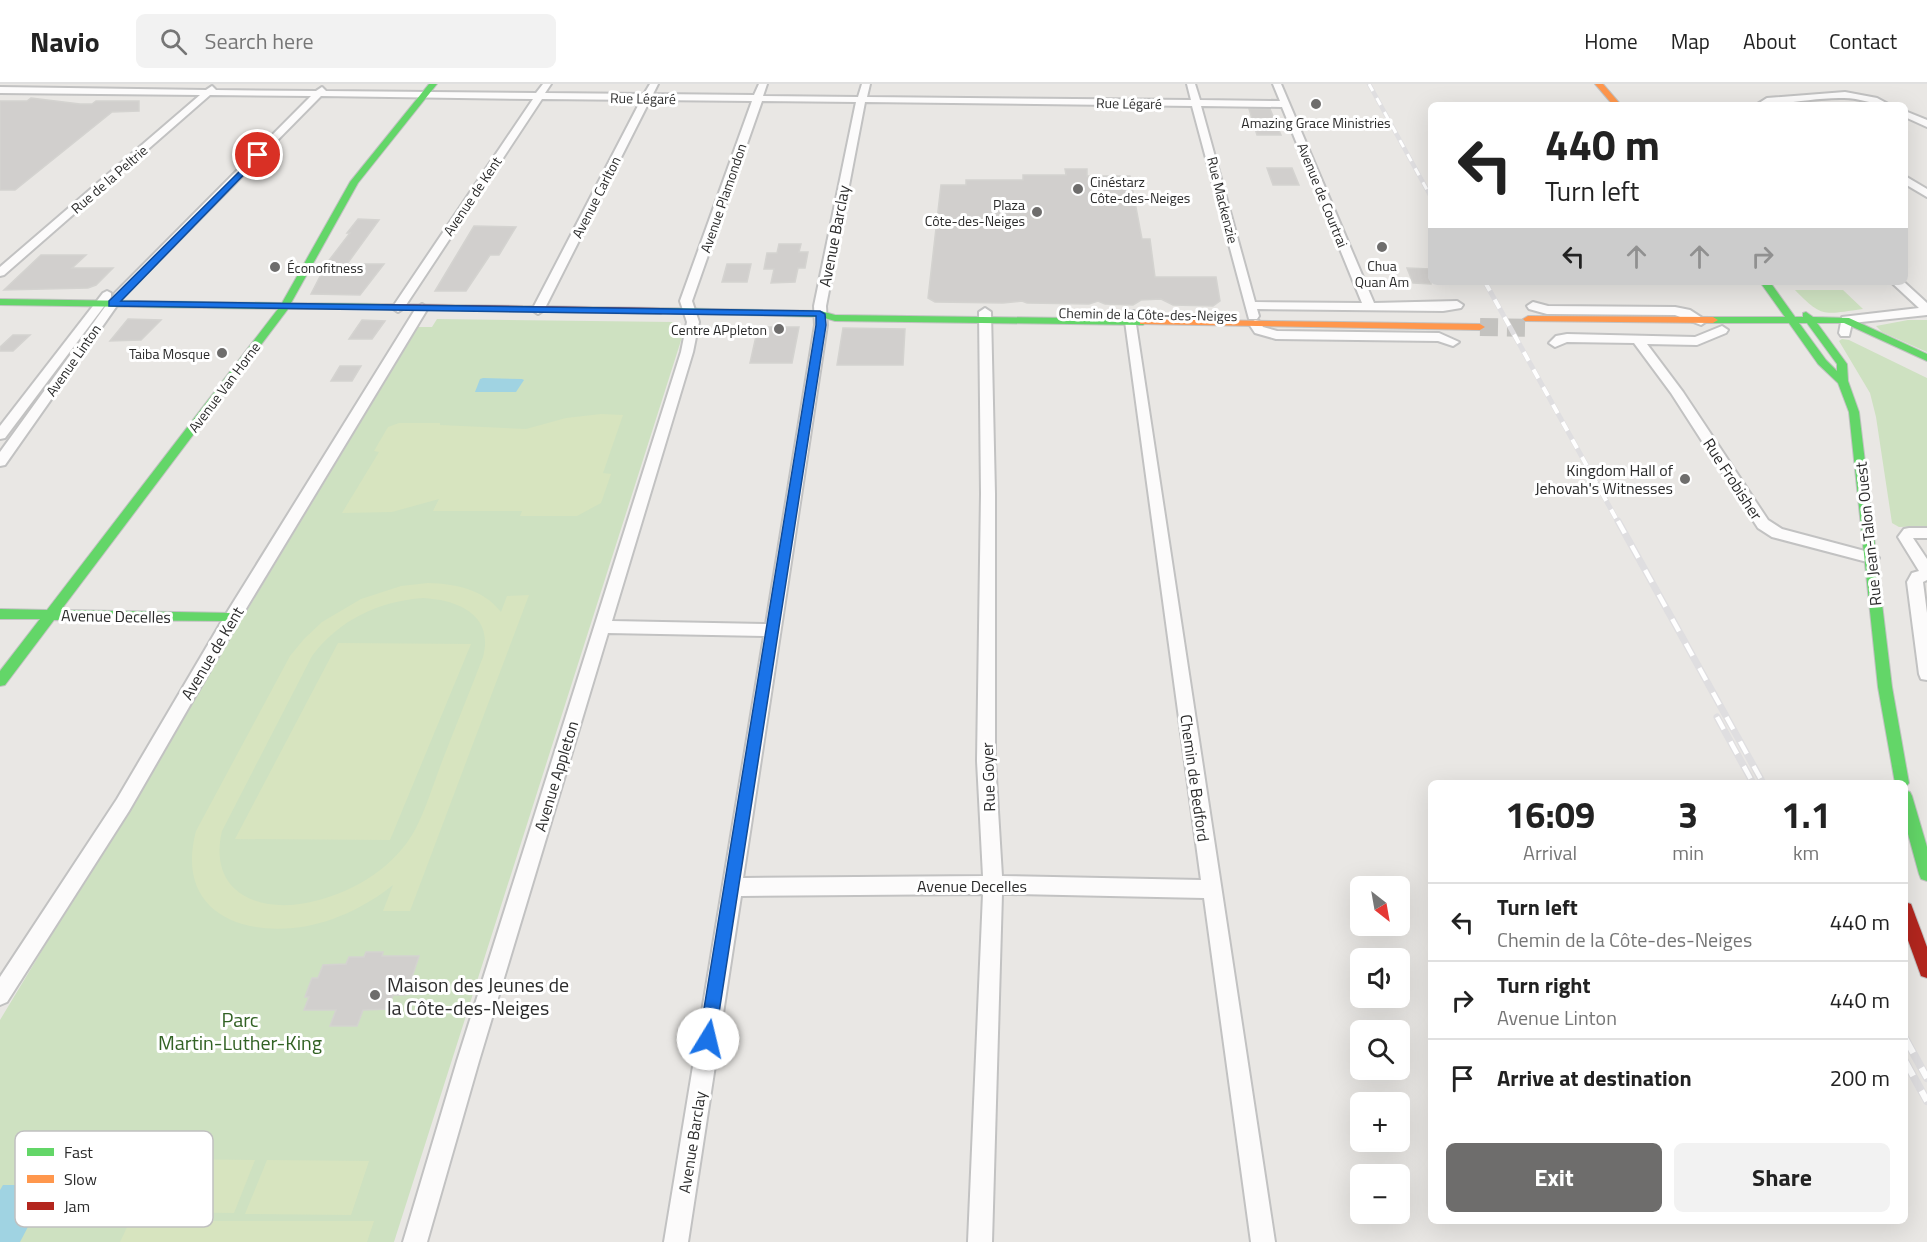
<!DOCTYPE html>
<html lang="en">
<head>
<meta charset="utf-8">
<style>
  :root { --surface:#fff; --page:#f2f2f2; --text:#222; --muted:#767676; --line:#e0e0e0; --accent:#6e6d6c }
  body { margin:0; font-family:"Titillium Web",sans-serif; background:var(--page); color:var(--text); height:100vh; display:flex; flex-direction:column; font-size:22px; white-space:nowrap }
  * { box-sizing:border-box; margin:0 }
  p { font-size:20px; color:var(--muted) }
  .icon { flex:none; width:33px; height:33px; fill:none; stroke:currentColor; stroke-width:2; stroke-linecap:round; stroke-linejoin:round }
  .map { position:relative; flex:1; overflow:hidden }
  .sheet { position:absolute; left:1428px; top:696px; width:480px; height:444px; display:flex; flex-direction:column; background:var(--surface); border-radius:9px; box-shadow:0 6px 24px #0002 }
  .sheet>* { flex:none }
  .top-card { position:absolute; left:1428px; top:18px; width:480px; height:183px; border-radius:9px; box-shadow:0 6px 24px #0002; background:#fff; color:var(--text); overflow:hidden }
  .needle { width:39px; rotate:149deg }
  .controls { position:absolute; left:1350px; top:792px; display:grid; gap:12px }
  .controls a { display:grid; place-items:center; width:60px; height:60px; border-radius:9px; background:var(--surface); box-shadow:0 6px 24px #0002; font-size:30px }
  .pin { position:absolute; display:grid; place-items:center; width:51px; height:51px; color:#fff; margin:-26px; border:3px solid #fff; border-radius:50%; box-shadow:0 2px 6px #0007 }
  .me { position:absolute; width:66px; margin:-33px; rotate:9deg; stroke-linejoin:round; filter:drop-shadow(0 0 4px #0008) }
  .turn { display:flex; align-items:center; gap:21px; height:126px; padding:0 18px; font-size:27px }
  .turn .icon { width:78px; height:78px; stroke-width:2.5 }
  .turn b { display:block; font-size:42px; line-height:51px }
  .lanes { display:flex; align-items:center; height:57px; padding:0 18px; background:#0003; justify-content:center; gap:30px; direction:ltr }
  .lanes .off { opacity:.35 }
  .eta { display:flex; justify-content:space-evenly; align-items:center; height:102px; text-align:center }
  .eta b { font-size:36px; font-weight:700; line-height:42px }
  .action { display:flex; gap:12px; margin-top:auto; padding:12px 18px }
  .action a { flex:1; height:69px; border-radius:9px; background:var(--accent); color:#fff; font-size:24px; font-weight:700; line-height:69px; text-align:center }
  .action a+a { background:var(--page); color:var(--text) }
  ul { padding:0; list-style:none }
  li { display:flex; align-items:center; gap:18px; height:78px; padding:0 18px; border-top:2px solid var(--line) }
  li div { flex:1 }
  li b { display:block; font-size:22px }
  li em { font-style:normal }
  header { display:flex; align-items:center; gap:36px; box-sizing:border-box; height:84px; padding:0 30px; background:var(--surface); border-bottom:2px solid var(--line) }
  header strong { font-size:28px }
  nav { display:flex; gap:33px; margin-inline-start:auto; font-size:21px }
  .search { width:420px; height:54px; background:var(--page); display:flex; align-items:center; gap:15px; box-sizing:border-box; padding:0 21px; border-radius:9px; color:var(--muted); font-size:22px }
  .map>svg:first-child { display:block }
</style>
</head>
<body>
<header>
<strong>Navio</strong>
<div class="search"><svg class="icon" aria-label="search" viewBox="0 0 24 24"><circle cx="10" cy="10" r="6"/><path d="M15 15l6 6"/></svg>Search here</div>
<nav><a>Home</a><a>Map</a><a>About</a><a>Contact</a></nav>
</header>
<div class="map">
<svg width="1927" height="1158" viewBox="0 0 1927 1158">
  <rect width="100%" height="100%" fill="#e9e7e4"/>
  <g fill="#cee1c1">
    <path d="M1795 206H1843L1863 225C1824 230 1823 235 1795 206Z"/>
    <path d="M437 235 674 238 671 247H684L394 1158H0V936L418 243H432Z"/>
    <path d="M1908 236H1927V268L1882 248 1876 242Z"/>
    <path d="M1842 255 1849 256 1927 294V442L1899 443 1892 439 1876 333 1870 309 1839 257Z"/>
  </g>
  <g fill="#d7e4bf" fill-rule="evenodd">
    <path d="M601 330 623 331 603 389 611 390 601 419 577 432H520L522 427H433L439 415 392 428 342 429 379 368 374 367 388 343 399 339H440V341L526 345 566 334Z"/>
    <path d="M428 499C456 500 483 505 501 528L507 512 529 511 410 827H383L393 801C366 823 328 841 293 844 227 850 177 818 196 747L290 572 304 555 322 538 361 515 401 502ZM423 514C459 516 494 531 483 573 470 607 456 641 443 675 434 698 427 722 416 744 396 782 356 807 315 817 292 823 264 824 243 811 220 797 216 772 222 747L312 572C339 536 379 517 423 514Z"/>
    <path d="M338 559 471 560 390 756 235 755Z"/>
    <path d="M167 1075 255 1076 234 1129 143 1128Z"/>
    <path d="M267 1076 369 1077 351 1131 245 1130Z"/>
    <path d="M130 1137H374L367 1158H120Z"/>
  </g>
  <g fill="#a0d3e2">
    <path d="M483 294 522 295 524 296 516 308H475L480 295Z"/>
    <path d="M3 1101H50L20 1158H0V1106Z"/>
  </g>
  <g fill="#d1cfcd" stroke="#d4d3d0" stroke-width="1.5">
    <path d="M31 14 80 20H92L96 17H139V27L112 28 15 106H0V17H27Z"/>
    <path d="M1249 25H1270L1281 51H1257Z"/>
    <path d="M1267 84H1292L1299 101H1273Z"/>
    <path d="M1065 85H1087V92H1130L1142 155H1150L1155 193H1216L1220 217 1213 222 1173 221 1161 215 1141 216 1133 221 1105 220 1098 217 1089 220 1027 219 1022 217 1003 219 935 218 928 214 941 101H966V96H1023V91H1066Z"/>
    <path d="M358 135 379 136 347 180H384L360 211 311 210 327 179 350 149H347Z"/>
    <path d="M474 142 516 143 499 171H490L466 207H435Z"/>
    <path d="M779 160H801L799 168H808L805 184H798L795 198 771 199 774 185H764L767 169H777Z"/>
    <path d="M41 171H86L72 184H113L96 201 88 204 4 206Z"/>
    <path d="M727 180H751L747 198H722Z"/>
    <path d="M1407 184 1431 185V200L1413 199Z"/>
    <path d="M128 235 161 236 141 256 110 257Z"/>
    <path d="M362 236 385 237 372 255H349Z"/>
    <path d="M758 243H799L792 279H750Z"/>
    <path d="M843 244 905 245 903 281H837Z"/>
    <path d="M13 251H30L13 267H0V263Z"/>
    <path d="M340 282H361L352 297H331Z"/>
    <path d="M366 868H383L382 872H419L406 911H393L388 925 363 926 357 942H330L336 926H304L309 913H305L312 894H318L323 881 346 880 349 873H364Z"/>
  </g>
  <g fill="none" stroke-linecap="round" stroke-linejoin="round">
    <path stroke="#c3c2bf" stroke-width="18" stroke-dasharray="18 9" stroke-linecap="butt" d="M1480 243 1532 244"/>
    <g stroke="#c2c2c2" stroke-width="4">
      <g id="street">
        <path d="M543 0H551L545 9 644 10 650 0H658L653 10 754 11 759 0H767L763 12 858 13 862 0H870L867 13 1191 16 1187 0H1195L1200 16 1280 17 1273 0H1281L1374 219 1457 217 1463 221 1461 224 1443 227 1257 225 1259 232 1257 235H1249L1192 22 865 18 826 222 827 241 743 794 983 792 977 677 981 410 979 228 985 224 991 228 995 410V677L1002 792 1201 796 1124 230 1126 227H1134L1275 1158H1251L1204 814 1011 810H1002L992 1158H968L983 810 741 812 688 1158H664L764 552 608 549 479 977 427 1158H403L457 977 681 268 687 238 680 217 752 17 650 16 544 226 538 230 532 226 641 16 542 15 404 224 398 228 392 224 533 15 321 12 123 213 5 381 0 382V368L115 209 311 12 210 11 4 191 0 192V183L200 11 0 9V3L206 6 212 2 216 6 316 7 322 3 326 7 536 9ZM762 17 856 18 814 222 815 241 766 540 612 537 693 268 699 238 692 217ZM1201 22 1282 23 1362 219 1255 218Z"/>
        <path d="M1845 8 1877 14 1890 21C1874 21 1860 14 1844 14 1815 13 1785 21 1756 21L1767 14Z"/>
        <path d="M1905 27 1927 36V43L1905 33Z"/>
        <path d="M1905 92 1927 105V113L1905 100Z"/>
        <path d="M1891 198H1904L1927 219V231L1852 239 1849 252H1841L1839 249 1842 233 1919 224Z"/>
        <path d="M107 207 111 209V213L5 354 0 355V342L103 209Z"/>
        <path d="M1533 218 1548 222 1675 223 1690 226 1707 237 1701 241 1675 231 1547 230 1529 225 1527 222Z"/>
        <path d="M422 220 428 224 238 538 129 727 7 918 0 921V893L117 715 226 530 416 224Z"/>
        <path d="M1255 236 1259 237 1263 243 1277 247 1439 249 1459 258 1453 262 1438 257 1276 255 1255 249 1249 240Z"/>
        <path d="M1722 242 1728 246 1726 249 1697 261 1647 260 1683 308 1768 436 1782 445 1876 470 1879 474 1876 478 1871 479 1772 453 1758 444 1671 309 1634 259 1567 258 1555 263 1549 259 1556 252 1567 250 1695 253Z"/>
        <path d="M1909 444H1927V454H1913L1927 475V496L1923 498 1927 529V596L1921 595 1919 590 1907 498 1912 489 1919 487 1898 453 1904 445Z"/>
      </g>
    </g>
    <g stroke="#c2c2c2" stroke-width="2">
      <g id="fast">
        <path d="M429 0H437L358 99 291 219 384 220 387 221V225H288L61 526 232 529 237 531 239 534 237 537 54 536 5 601 0 602V587L40 535H0V525L47 526 278 225 0 221V215L282 219 350 98Z"/>
        <path d="M1760 198H1770L1795 233H1803V229L1806 228 1813 233 1849 234 1927 270V277L1844 239H1817L1847 280 1848 297 1859 328 1892 603 1909 699 1905 704V699H1895L1878 603 1849 328 1838 299 1818 280 1789 239H1713L1708 236 1713 233H1785ZM1799 239H1807L1837 280V287L1826 276Z"/>
        <path d="M661 224 821 227 835 231 1143 235 1148 238 1143 241 835 237 821 233 658 229V225Z"/>
        <path d="M1905 706 1910 708 1912 712 1927 763V797L1921 795 1919 790 1905 739Z"/>
      </g>
    </g>
    <g stroke="#c2c2c2" stroke-width="2">
      <g id="slow">
        <path d="M1595 0H1603L1621 21H1613Z"/>
        <path d="M1528 232 1713 233 1718 236 1713 239 1525 237 1523 235Z"/>
        <path d="M1143 235 1480 240 1485 243 1480 246 1140 240V236Z"/>
      </g>
    </g>
    <g stroke="#c2c2c2" stroke-width="2">
      <g id="jam">
        <path d="M384 220 661 224 666 227 661 230 381 225 379 223Z"/>
        <path d="M1905 818 1911 820 1927 863V894L1921 892 1905 848Z"/>
      </g>
    </g>
    <use href="#street" fill="#fcfbfb" fill-rule="evenodd"/>
    <use href="#fast" fill="#63d668" fill-rule="evenodd"/>
    <use href="#slow" fill="#ff974d" fill-rule="evenodd"/>
    <use href="#jam" fill="#b3261e" fill-rule="evenodd"/>
    <g stroke="#dfdee0" stroke-width="4.5">
      <path id="rail-far3" d="M1369 0 1431 113"/>
    </g>
    <g stroke="#dfdee0" stroke-width="5">
      <path id="rail-far2" d="M1485 198 1618 438"/>
    </g>
    <g stroke="#dfdee0" stroke-width="7">
      <g id="rail-far1">
        <path d="M1618 437 1763 699"/>
        <path d="M1717 633 1753 699"/>
      </g>
    </g>
    <g stroke="#dfdee0" stroke-width="8">
      <g id="rail">
        <path d="M1905 954 1927 994"/>
        <path d="M1905 977 1927 1017"/>
      </g>
    </g>
    <use href="#rail-far3" stroke="#fff" stroke-width="3" stroke-dasharray="8" stroke-linecap="butt"/>
    <use href="#rail-far2" stroke="#fff" stroke-width="4" stroke-dasharray="10" stroke-linecap="butt"/>
    <use href="#rail-far1" stroke="#fff" stroke-width="4.5" stroke-dasharray="14" stroke-linecap="butt"/>
    <use href="#rail" stroke="#fff" stroke-width="6" stroke-dasharray="17" stroke-linecap="butt"/>
  </g>
  <path fill="#1a73e8" stroke="#114b97" stroke-width="1.5" d="M258 69 262 71 261 73 121 217 820 227 825 230 826 241 714 961 708 964 702 961 699 955 816 241V232L109 222V217Z"/>
  <g fill="#6e6d6c" stroke="#fff" stroke-width="2">
    <circle cx="1316" cy="20" r="6"/>
    <circle cx="1078" cy="105" r="6"/>
    <circle cx="1037" cy="128" r="6"/>
    <circle cx="1382" cy="163" r="6"/>
    <circle cx="275" cy="183" r="6"/>
    <circle cx="779" cy="245" r="6"/>
    <circle cx="222" cy="269" r="6"/>
    <circle cx="1685" cy="395" r="6"/>
    <circle cx="375" cy="911" r="6"/>
  </g>
  <g text-anchor="middle" dominant-baseline="central" stroke-width="6" stroke-linejoin="round" paint-order="stroke">
    <g font-size="14" fill="#2c2c2c" stroke="#fff">
      <text transform="translate(643 14) rotate(1)">Rue Légaré</text>
      <text transform="translate(1129 19) rotate(1)">Rue Légaré</text>
      <text transform="translate(109 95) rotate(-41)">Rue de la Peltrie</text>
      <text transform="translate(1323 111) rotate(68)">Avenue de Courtrai</text>
      <text transform="translate(472 112) rotate(-56)">Avenue de Kent</text>
      <text transform="translate(596 113) rotate(-63)">Avenue Carlton</text>
      <text transform="translate(723 114) rotate(-71)">Avenue Plamondon</text>
      <text transform="translate(1223 116) rotate(76)">Rue Mackenzie</text>
      <text transform="translate(1148 230) rotate(1)">Chemin de la Côte-des-Neiges</text>
      <text transform="translate(73 276) rotate(-55)">Avenue Linton</text>
      <text transform="translate(224 303) rotate(-53)">Avenue Van Horne</text>
    </g>
    <g font-size="14" fill="#2c2c2c" stroke="#fff" text-anchor="end">
      <text x="1316" y="38" text-anchor="middle">Amazing Grace Ministries</text>
      <text x="1090" y="97" text-anchor="start">Cinéstarz<tspan x="1090" dy="16">Côte-des-Neiges</tspan></text>
      <text x="1025" y="120">Plaza<tspan x="1025" dy="16">Côte-des-Neiges</tspan></text>
      <text x="1382" y="181" text-anchor="middle">Chua<tspan x="1382" dy="16">Quan Am</tspan></text>
      <text x="287" y="183" text-anchor="start">Éconofitness</text>
      <text x="767" y="245">Centre APpleton</text>
      <text x="210" y="269">Taiba Mosque</text>
    </g>
    <g font-size="16" fill="#2c2c2c" stroke="#fff">
      <text transform="translate(834 152) rotate(-79)">Avenue Barclay</text>
      <text transform="translate(1733 395) rotate(57)">Rue Frobisher</text>
      <text transform="translate(1868 450) rotate(-96)">Rue Jean-Talon Ouest</text>
      <text transform="translate(116 532) rotate(1)">Avenue Decelles</text>
      <text transform="translate(212 569) rotate(-59)">Avenue de Kent</text>
      <text transform="translate(556 692) rotate(-73)">Avenue Appleton</text>
      <text transform="translate(988 693) rotate(-92)">Rue Goyer</text>
      <text transform="translate(1195 694) rotate(82)">Chemin de Bedford</text>
      <text x="972" y="802">Avenue Decelles</text>
      <text transform="translate(692 1058) rotate(-81)">Avenue Barclay</text>
    </g>
    <g font-size="16" fill="#2c2c2c" stroke="#fff" text-anchor="end">
      <text x="1673" y="386">Kingdom Hall of<tspan x="1673" dy="18">Jehovah's Witnesses</tspan></text>
    </g>
    <g font-size="20" fill="#2c2c2c" stroke="#fff" text-anchor="start">
      <text x="387" y="900">Maison des Jeunes de<tspan x="387" dy="23">la Côte-des-Neiges</tspan></text>
    </g>
    <g font-size="20" fill="#326224" stroke="#fff">
      <text x="240" y="935">Parc<tspan x="240" dy="23">Martin-Luther-King</tspan></text>
    </g>
  </g>
  <rect x="15" y="1047" width="198" height="96" rx="9" fill="#fff" stroke="#c0c0c0" stroke-width="1.5"/>
  <rect x="27" y="1064" width="27" height="8" fill="#63d668"/>
  <rect x="27" y="1091" width="27" height="8" fill="#ff974d"/>
  <rect x="27" y="1118" width="27" height="8" fill="#b3261e"/>
  <g font-size="16" fill="#2c2c2c">
    <text x="64" y="1074">Fast</text>
    <text x="64" y="1101">Slow</text>
    <text x="64" y="1128">Jam</text>
  </g>
</svg>
<div class="controls">
<a><svg class="needle" viewBox="-14 -14 28 28"><path d="M0-13l5 13h-10z" fill="#e53935"/><path d="M0 13l5-13h-10z" fill="#767676"/></svg></a>
<a><svg class="icon" aria-label="sound" viewBox="0 0 24 24"><path d="M4 9h4l5-4v14l-5-4H4zM17 9q2 3 0 6"/></svg></a>
<a><svg class="icon" aria-label="search" viewBox="0 0 24 24"><circle cx="10" cy="10" r="6"/><path d="M15 15l6 6"/></svg></a>
<a>+</a>
<a>−</a>
</div>
<div class="pin" style="left:258px;top:71px;background:#d93025"><svg class="icon" aria-label="arrive" viewBox="0 0 24 24"><path d="M6 21V4h12l-3 4 3 4H6"/></svg></div>
<svg class="me" style="left:708px;top:955px" viewBox="-20 -20 40 40"><circle r="19" fill="#fff"/><path d="M0-13L10 11 0 6-10 11z" fill="#1a73e8"/></svg>
<div class="top-card">
<div class="turn"><svg class="icon" aria-label="left" viewBox="0 0 24 24"><path d="M17 20v-9H6M10 6l-5 5 5 5"/></svg><div><b>440 m</b>Turn left</div></div>
<div class="lanes"><svg class="icon" aria-label="left" viewBox="0 0 24 24"><path d="M17 20v-9H6M10 6l-5 5 5 5"/></svg><svg class="icon off" aria-label="ahead" viewBox="0 0 24 24"><path d="M12 20V5M6 11l6-6 6 6"/></svg><svg class="icon off" aria-label="ahead" viewBox="0 0 24 24"><path d="M12 20V5M6 11l6-6 6 6"/></svg><svg class="icon off" aria-label="right" viewBox="0 0 24 24"><path d="M7 20v-9h11M14 6l5 5-5 5"/></svg></div>
</div>
<section class="sheet">
<div class="eta">
<div><b>16:09</b><p>Arrival</p></div>
<div><b>3</b><p>min</p></div>
<div><b>1.1</b><p>km</p></div>
</div>
<ul>
<li><svg class="icon" aria-label="left" viewBox="0 0 24 24"><path d="M17 20v-9H6M10 6l-5 5 5 5"/></svg><div><b>Turn left</b><p>Chemin de la Côte-des-Neiges</p></div><em>440 m</em></li>
<li><svg class="icon" aria-label="right" viewBox="0 0 24 24"><path d="M7 20v-9h11M14 6l5 5-5 5"/></svg><div><b>Turn right</b><p>Avenue Linton</p></div><em>440 m</em></li>
<li><svg class="icon" aria-label="arrive" viewBox="0 0 24 24"><path d="M6 21V4h12l-3 4 3 4H6"/></svg><div><b>Arrive at destination</b></div><em>200 m</em></li>
</ul>
<div class="action"><a>Exit</a><a>Share</a></div>
</section>
</div>
</body>
</html>
